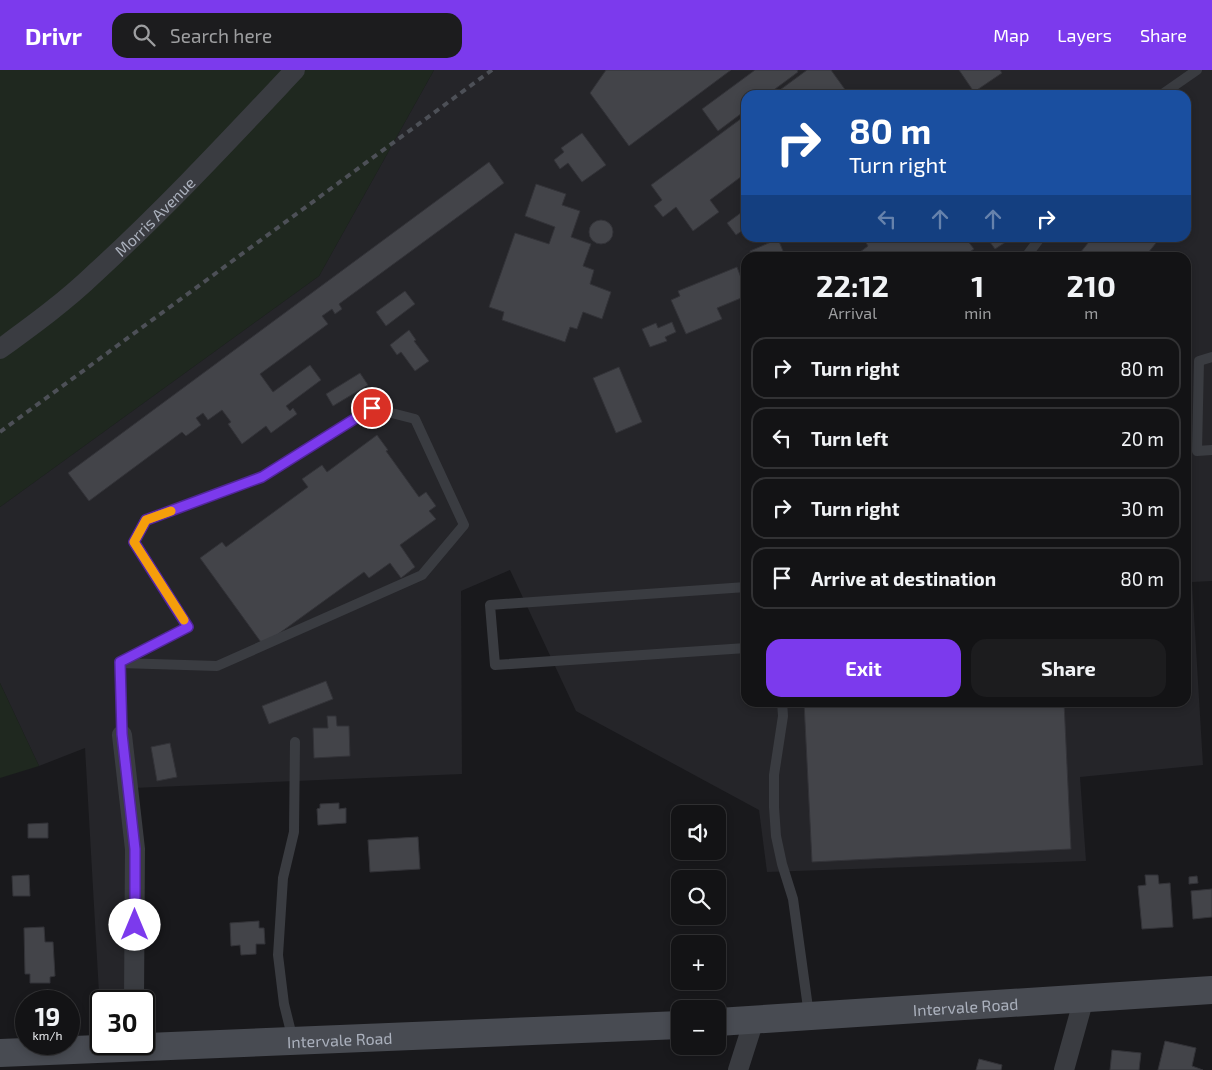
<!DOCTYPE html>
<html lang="en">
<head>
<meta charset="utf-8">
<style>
  :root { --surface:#131315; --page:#1c1c1e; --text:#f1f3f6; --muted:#9d9ea0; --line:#323234; --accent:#7c3aed }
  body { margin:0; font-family:"Exo 2",sans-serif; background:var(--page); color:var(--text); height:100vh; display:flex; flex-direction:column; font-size:19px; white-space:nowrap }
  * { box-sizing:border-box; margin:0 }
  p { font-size:16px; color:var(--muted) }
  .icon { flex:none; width:28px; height:28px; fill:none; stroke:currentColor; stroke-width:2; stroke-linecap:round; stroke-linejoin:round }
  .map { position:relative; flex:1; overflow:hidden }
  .drawer { position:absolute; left:741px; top:182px; width:450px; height:455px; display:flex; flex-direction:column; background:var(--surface); border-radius:15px; box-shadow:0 2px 8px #0003,0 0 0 1px var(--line) }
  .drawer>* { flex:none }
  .guide { position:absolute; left:741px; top:20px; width:450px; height:152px; border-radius:15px; box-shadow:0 2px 8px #0003,0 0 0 1px var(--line); background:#1a4fa0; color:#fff; overflow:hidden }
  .fabs { position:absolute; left:671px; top:735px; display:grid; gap:10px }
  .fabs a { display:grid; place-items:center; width:55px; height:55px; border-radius:10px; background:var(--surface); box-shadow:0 2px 8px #0003,0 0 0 1px var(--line); font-size:25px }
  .speed { position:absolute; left:15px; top:920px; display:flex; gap:10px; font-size:25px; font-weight:700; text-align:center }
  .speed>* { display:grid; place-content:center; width:65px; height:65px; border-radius:50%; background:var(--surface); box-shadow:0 2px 8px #0003,0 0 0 1px var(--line); line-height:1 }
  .speed small { font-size:12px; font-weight:400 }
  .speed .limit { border:2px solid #111; border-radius:8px; background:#fff; color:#111 }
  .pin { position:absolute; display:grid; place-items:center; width:42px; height:42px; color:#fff; margin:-21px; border:2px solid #fff; border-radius:50%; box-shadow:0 1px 5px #0007 }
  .me { position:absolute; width:55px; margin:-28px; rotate:0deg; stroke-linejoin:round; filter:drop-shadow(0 0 4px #0008) }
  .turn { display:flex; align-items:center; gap:18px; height:105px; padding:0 25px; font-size:22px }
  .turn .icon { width:65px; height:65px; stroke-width:2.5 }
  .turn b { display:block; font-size:35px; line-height:42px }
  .lanes { display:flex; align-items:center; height:48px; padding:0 25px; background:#0003; justify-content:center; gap:25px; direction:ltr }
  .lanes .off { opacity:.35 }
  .eta { display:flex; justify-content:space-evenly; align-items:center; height:85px; text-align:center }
  .eta b { font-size:30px; font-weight:700; line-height:35px }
  .cta { display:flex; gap:10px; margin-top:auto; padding:10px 25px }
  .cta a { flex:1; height:58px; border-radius:15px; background:var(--accent); color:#fff; font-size:20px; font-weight:700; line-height:58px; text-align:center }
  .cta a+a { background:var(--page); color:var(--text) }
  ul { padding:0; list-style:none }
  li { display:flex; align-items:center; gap:15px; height:62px; margin:0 10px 8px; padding:0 15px; border:2px solid var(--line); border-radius:15px }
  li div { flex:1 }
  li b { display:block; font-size:19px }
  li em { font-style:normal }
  header { display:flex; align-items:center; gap:30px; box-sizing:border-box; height:70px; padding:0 25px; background:var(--accent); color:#fff }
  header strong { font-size:24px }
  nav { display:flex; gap:28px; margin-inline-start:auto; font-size:18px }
  .search { width:350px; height:45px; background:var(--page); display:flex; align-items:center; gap:12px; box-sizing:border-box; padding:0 18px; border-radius:15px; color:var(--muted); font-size:19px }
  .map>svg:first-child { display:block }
</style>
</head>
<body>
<header>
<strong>Drivr</strong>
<div class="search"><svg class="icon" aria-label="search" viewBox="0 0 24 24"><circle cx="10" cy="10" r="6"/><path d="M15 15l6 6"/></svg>Search here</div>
<nav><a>Map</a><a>Layers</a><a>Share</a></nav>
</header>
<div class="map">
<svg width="1212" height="1000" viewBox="0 0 1212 1000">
  <rect width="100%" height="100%" fill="#19191c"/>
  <path fill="#252529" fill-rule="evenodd" d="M434 0H1212V511L1192 512 1203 695 1080 707 1086 791 767 802 759 740 576 641 510 500 461 521 462 704 133 718 147 975 144 974V931H101V958L85 678 39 696 0 613V437L319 206ZM746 25H1186V168H746ZM746 188H1186V632H746Z"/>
  <g fill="#1f281f">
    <path d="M0 0H434L319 206 0 437Z"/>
    <path d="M0 613 39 696 0 708Z"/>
  </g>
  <g fill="#434449" stroke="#333338">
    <path d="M606 0H731L629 76 590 23Z"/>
    <path d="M755 0H797L798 2 767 25H746V40L718 61 702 39Z"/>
    <path d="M807 0H831L849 25H773Z"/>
    <path d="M959 0H1000L1002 3 974 22Z"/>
    <path d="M746 45V103L710 130 719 142 693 161 676 137 663 147 654 136 662 130 651 115Z"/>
    <path d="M582 63 606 95 582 112 568 93 560 99 554 90 564 82 561 78Z"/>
    <path d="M489 92 504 113 339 234 342 239 335 244 332 239 322 246 328 254 260 304 273 322 310 295 321 310 286 336 290 341 293 338 297 344 271 363 266 356 242 374 228 354 231 352 222 340 208 350 203 343 196 348 201 355 186 366 182 362 89 431 68 403Z"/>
    <path d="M536 114 566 124 562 135 580 141 571 167 591 174 583 196 594 200 590 214 611 222 602 249 583 242 577 259 570 257 565 272 502 250 504 242 489 237 515 163 549 174 555 157 525 146Z"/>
    <path d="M746 139V158L736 165 727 153Z"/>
    <circle cx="601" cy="162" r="12"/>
    <path d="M863 168H971L967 170 974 179 961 188H852L868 176Z"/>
    <path d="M987 168H1012L995 179Z"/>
    <path d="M1092 168H1160L1144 188H1076Z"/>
    <path d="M778 169 786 188H752L750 181Z"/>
    <path d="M737 197 746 221V226L717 238 722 249 686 264 671 230 680 226 678 221Z"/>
    <path d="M405 221 415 234 386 256 376 242Z"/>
    <path d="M672 252 676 262 665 267 667 271 650 277 642 259 656 253 658 258Z"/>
    <path d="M409 260 416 270 414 271 429 291 415 301 401 282 397 285 390 275Z"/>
    <path d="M619 297 642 352 616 363 593 308Z"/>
    <path d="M360 303 368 315 333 336 326 324Z"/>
    <path d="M377 365 388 380 386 381 419 427 426 422 436 436 429 441 436 449 400 475 415 497 401 508 390 493 369 508 364 502 263 575 200 488 222 472 226 477 308 417 302 409 322 395 327 402Z"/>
    <path d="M326 611 333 629 269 654 262 636Z"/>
    <path d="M804 632H1064L1071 779 812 792Z"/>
    <path d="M327 646H336L337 656H349L350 686 314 688 313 658H328Z"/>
    <path d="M170 673 177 707 157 711 151 677Z"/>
    <path d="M339 733V739L346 738V753L318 755 317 739 320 738V734Z"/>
    <path d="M48 753V768H28V754Z"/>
    <path d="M418 767 420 799 370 802 368 770Z"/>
    <path d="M29 805 30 826H13L12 806Z"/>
    <path d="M1145 805H1158L1159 814 1170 813 1173 857 1142 859 1138 816 1146 815Z"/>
    <path d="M1197 806 1198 813 1189 814V807Z"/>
    <path d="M1212 819V847L1193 849 1191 821Z"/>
    <path d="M259 851V858H264L265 874H256V884L241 885 240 875 231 876 230 853Z"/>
    <path d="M44 857 45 872H53L55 906 50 907V913H30V904H25L24 858Z"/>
    <path d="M1165 971 1196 978 1192 996 1203 1000H1158Z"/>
    <path d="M1112 980 1141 983 1139 1000H1110Z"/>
    <path d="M979 989 1002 995 1001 1000H976Z"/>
  </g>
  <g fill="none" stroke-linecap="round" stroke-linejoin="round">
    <g stroke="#3a3c41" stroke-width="10">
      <path d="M1161 25 1197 0"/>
      <path d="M1025 188 1040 168"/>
      <path d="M1212 287 1199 291 1197 381 1212 380"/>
      <path d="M746 517 490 535 495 595 746 578"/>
      <path d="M120 593 217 596 422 505 464 455 415 349 372 338 262 407 145 450 134 472 188 557 120 593 122 665"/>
      <path d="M782 632 783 646 774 705V737L776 766 782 794 793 829 809 945"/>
      <path d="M293 970 284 934 278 885 283 808 294 762 295 672"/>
    </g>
    <g stroke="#3a3c41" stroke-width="20">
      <path id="s1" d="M0 279C33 255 66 231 95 203 165 139 230 69 295 0"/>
      <path d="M122 665 135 779 134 931"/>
      <path d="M738 1000 754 950"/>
      <path d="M1064 1000 1084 928"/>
    </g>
    <g stroke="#484b52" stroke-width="28">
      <path id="s2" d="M718 952 1212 920"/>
      <path id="s3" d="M0 983 680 955"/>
    </g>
    <path stroke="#4d5057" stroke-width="4" stroke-dasharray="6 5" stroke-linecap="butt" d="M0 362 492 0"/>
  </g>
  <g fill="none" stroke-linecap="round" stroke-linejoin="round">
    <g stroke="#51269a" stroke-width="12">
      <path id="route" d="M135 855V779L122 664 120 592 188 557 134 472 146 450 262 407 372 338"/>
    </g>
    <use href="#route" stroke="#7c3aed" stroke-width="9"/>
    <path stroke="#f59e0b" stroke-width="9" d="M171 441 146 450 134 472 184 550"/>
  </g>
  <g text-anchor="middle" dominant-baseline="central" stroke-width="5" stroke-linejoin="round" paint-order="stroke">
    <g font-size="16" fill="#abb1bd" stroke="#141417">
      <text stroke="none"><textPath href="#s1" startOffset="204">Morris Avenue</textPath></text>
      <text stroke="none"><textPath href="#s2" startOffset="248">Intervale Road</textPath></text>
      <text stroke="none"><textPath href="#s3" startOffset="340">Intervale Road</textPath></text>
    </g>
  </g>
</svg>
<div class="fabs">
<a><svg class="icon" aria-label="sound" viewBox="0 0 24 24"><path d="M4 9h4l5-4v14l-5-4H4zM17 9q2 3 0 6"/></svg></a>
<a><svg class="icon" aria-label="search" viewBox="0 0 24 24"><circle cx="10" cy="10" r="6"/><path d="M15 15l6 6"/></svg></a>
<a>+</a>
<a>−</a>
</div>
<div class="speed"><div>19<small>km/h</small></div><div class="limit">30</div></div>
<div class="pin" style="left:372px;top:338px;background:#d93025"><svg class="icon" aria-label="arrive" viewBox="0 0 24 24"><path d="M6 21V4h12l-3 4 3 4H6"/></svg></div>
<svg class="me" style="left:135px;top:855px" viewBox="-20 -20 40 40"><circle r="19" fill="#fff"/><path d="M0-13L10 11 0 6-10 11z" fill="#7c3aed"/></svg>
<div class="guide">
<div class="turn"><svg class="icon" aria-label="right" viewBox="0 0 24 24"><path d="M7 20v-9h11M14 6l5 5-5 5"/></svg><div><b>80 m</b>Turn right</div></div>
<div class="lanes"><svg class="icon off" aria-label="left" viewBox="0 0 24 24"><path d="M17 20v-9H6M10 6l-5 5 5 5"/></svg><svg class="icon off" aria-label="ahead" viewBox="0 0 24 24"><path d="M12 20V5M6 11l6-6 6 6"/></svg><svg class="icon off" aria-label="ahead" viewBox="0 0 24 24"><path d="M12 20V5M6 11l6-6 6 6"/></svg><svg class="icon" aria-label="right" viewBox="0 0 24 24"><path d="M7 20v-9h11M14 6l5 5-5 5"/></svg></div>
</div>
<section class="drawer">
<div class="eta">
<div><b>22:12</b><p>Arrival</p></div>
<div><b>1</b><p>min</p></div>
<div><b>210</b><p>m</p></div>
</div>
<ul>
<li><svg class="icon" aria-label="right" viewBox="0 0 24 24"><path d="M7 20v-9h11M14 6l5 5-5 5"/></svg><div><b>Turn right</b></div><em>80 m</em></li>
<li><svg class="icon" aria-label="left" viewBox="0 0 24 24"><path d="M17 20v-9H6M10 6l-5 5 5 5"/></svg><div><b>Turn left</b></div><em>20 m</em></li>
<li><svg class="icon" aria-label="right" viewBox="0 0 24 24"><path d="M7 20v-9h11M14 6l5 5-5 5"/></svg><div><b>Turn right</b></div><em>30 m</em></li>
<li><svg class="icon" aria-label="arrive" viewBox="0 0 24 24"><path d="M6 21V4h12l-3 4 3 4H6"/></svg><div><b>Arrive at destination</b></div><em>80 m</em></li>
</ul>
<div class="cta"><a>Exit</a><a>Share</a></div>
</section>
</div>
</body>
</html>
